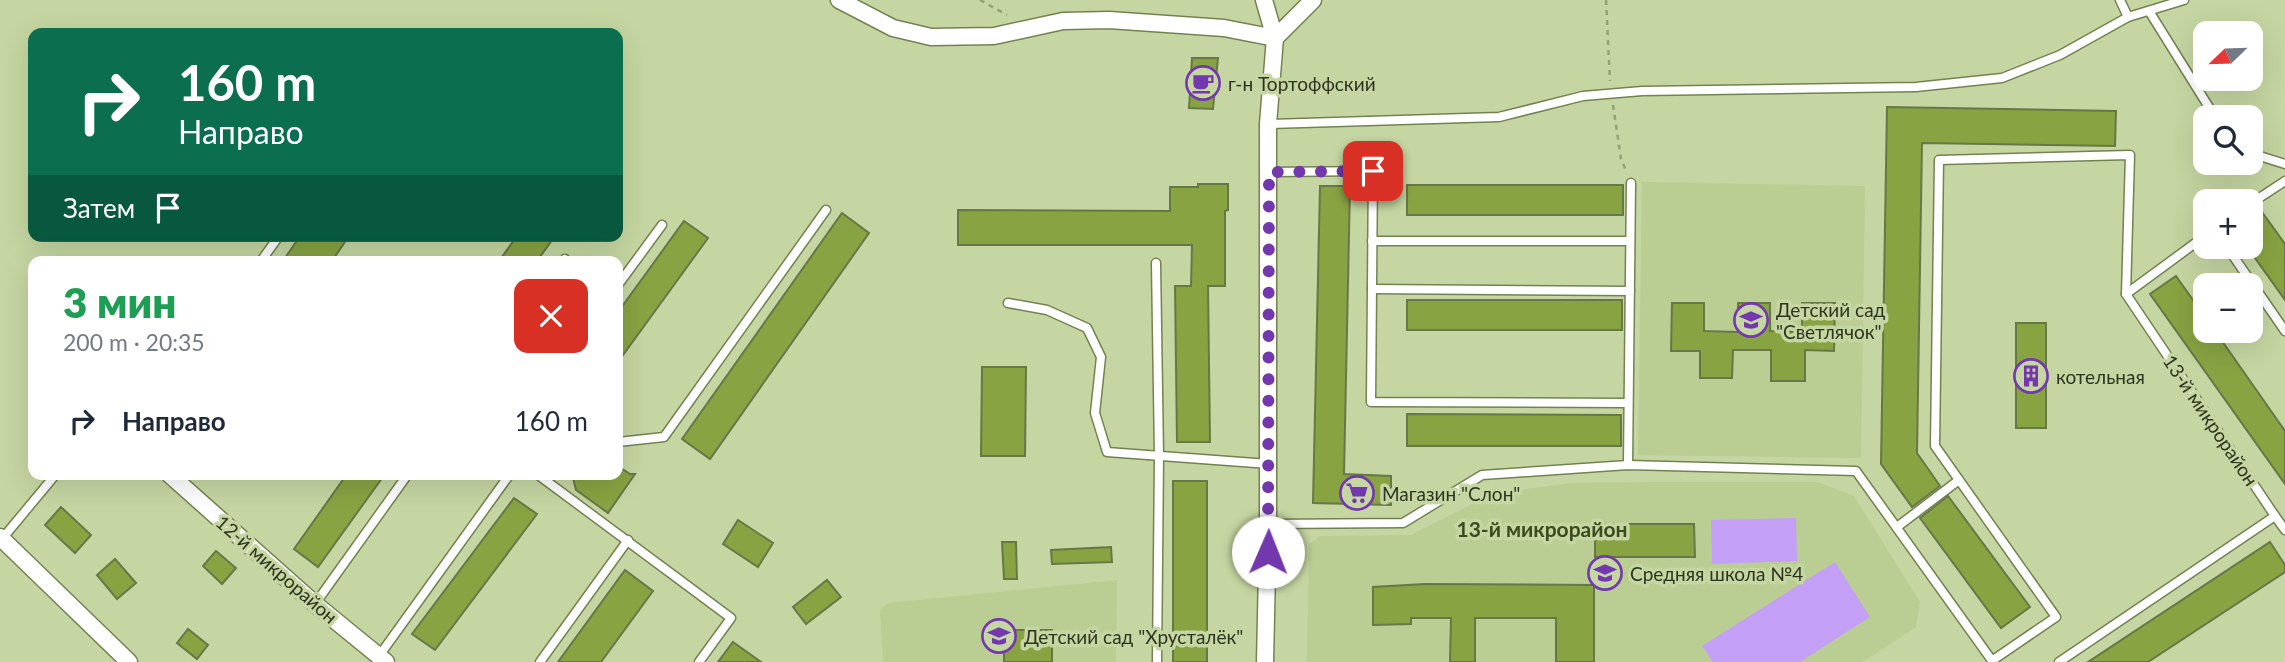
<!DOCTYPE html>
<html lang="ru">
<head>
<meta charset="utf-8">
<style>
  :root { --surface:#fff; --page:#f2f2f3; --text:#1f2937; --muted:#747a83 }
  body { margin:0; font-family:Lato,sans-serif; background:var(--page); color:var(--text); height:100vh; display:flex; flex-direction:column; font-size:26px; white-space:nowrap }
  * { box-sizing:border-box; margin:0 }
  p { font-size:23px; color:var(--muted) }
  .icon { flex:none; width:38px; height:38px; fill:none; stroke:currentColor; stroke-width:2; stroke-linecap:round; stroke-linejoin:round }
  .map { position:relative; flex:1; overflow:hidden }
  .details { position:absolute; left:28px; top:256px; width:595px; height:224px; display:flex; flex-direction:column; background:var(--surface); border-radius:14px; box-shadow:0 7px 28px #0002 }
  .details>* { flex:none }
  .guide { position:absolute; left:28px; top:28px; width:595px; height:214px; border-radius:14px; box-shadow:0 7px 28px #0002; background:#0b6e4f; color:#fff; overflow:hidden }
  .needle { width:46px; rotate:247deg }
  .tools { position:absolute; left:2193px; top:21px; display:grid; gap:14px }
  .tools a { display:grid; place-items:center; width:70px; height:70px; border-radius:14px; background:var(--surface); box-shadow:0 7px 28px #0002; font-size:35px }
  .pin { position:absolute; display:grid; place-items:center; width:60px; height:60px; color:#fff; margin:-30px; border-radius:14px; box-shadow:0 4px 10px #0006 }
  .me { position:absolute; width:77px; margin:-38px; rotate:1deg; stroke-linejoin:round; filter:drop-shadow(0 0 5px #0008) }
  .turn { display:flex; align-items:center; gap:24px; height:147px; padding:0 35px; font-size:32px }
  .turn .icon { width:91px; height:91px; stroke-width:2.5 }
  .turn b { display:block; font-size:49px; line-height:60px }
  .then { display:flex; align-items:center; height:66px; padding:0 35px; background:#0003; gap:14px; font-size:26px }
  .round { display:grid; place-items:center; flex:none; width:74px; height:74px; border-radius:14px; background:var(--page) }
  .head { display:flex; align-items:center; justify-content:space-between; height:119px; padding:0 35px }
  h1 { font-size:42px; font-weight:800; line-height:52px; color:#1e9e55 }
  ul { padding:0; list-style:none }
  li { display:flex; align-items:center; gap:21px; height:91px; padding:0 35px }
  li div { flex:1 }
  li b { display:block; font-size:26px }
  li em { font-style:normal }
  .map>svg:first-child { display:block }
</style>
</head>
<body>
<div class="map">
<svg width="2285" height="662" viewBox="0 0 2285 662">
  <rect width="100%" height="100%" fill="#c5d6a2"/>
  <g fill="#bacd92">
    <path d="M1642 182 1865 186 1861 458 1638 455Z"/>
    <path d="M1667 482H1818L1854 496 1920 602 1916 627 1863 662H1307L1309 544 1320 536 1411 535 1495 493 1571 483Z"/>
    <path d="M1117 580 1116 662H883L880 610 888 603Z"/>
  </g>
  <g fill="#c3a0f5">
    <path d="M1796 518 1797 561 1712 564 1711 520Z"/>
    <path d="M1835 562 1870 617 1800 662H1713L1702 646Z"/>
  </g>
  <g fill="#88a342" stroke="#687747" stroke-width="2">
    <path d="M1192 58H1218L1213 109 1189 108Z"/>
    <path d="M1887 107 2116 111 2115 146 1922 143 1917 453 1940 486 1912 507 1881 464Z"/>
    <path d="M1198 184H1228V210L1225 211V286H1208L1210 442H1177L1175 286H1191L1192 245H958V210L1170 211V187H1198Z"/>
    <rect x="1407" y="185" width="216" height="30"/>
    <path d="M1320 186H1350L1344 474 1391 476V505L1313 503Z"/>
    <path d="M2262 212 2285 244V300L2250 251V220Z"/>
    <path d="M842 213 869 233 710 459 682 439Z"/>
    <path d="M684 221 708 238 618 362V312Z"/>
    <path d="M300 236H349L332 261H283Z"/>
    <path d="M517 236H555L537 261H499Z"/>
    <path d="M2176 276 2205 317V331H2215L2285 431V484L2150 294Z"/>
    <rect x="1407" y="300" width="215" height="30"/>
    <path d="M1672 303H1704V331L1738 332V303H1770V331L1802 332V303H1835L1834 351 1805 350V381H1771V350H1733L1732 378H1700V351H1671Z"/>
    <rect x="2016" y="323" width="30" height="105"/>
    <path d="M982 367H1026L1025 456H981Z"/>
    <path d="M1407 414 1621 415V446H1407Z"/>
    <path d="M618 466 630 474H635L608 513 576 490 572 474H618Z"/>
    <path d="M347 474H385L318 567 294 549Z"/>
    <rect x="1173" y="481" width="34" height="181"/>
    <path d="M1948 496 2030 607 2001 628 1920 518Z"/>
    <path d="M514 498 537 514 435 650 412 634Z"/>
    <path d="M61 507 91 535 75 553 45 525Z"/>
    <path d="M738 520 773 543 758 567 723 544Z"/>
    <path d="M1595 524H1694L1695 557H1595Z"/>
    <path d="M1002 542H1016L1017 579H1004Z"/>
    <path d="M2270 542 2285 565V572L2148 662H2088Z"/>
    <path d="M1111 547 1112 562 1052 564 1051 550Z"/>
    <path d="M216 551 236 568 222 584 203 566Z"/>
    <path d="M115 559 136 583 117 599 97 575Z"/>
    <path d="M625 570 653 591 601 662H558Z"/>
    <path d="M827 580 841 597 806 624 793 607Z"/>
    <path d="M1425 584 1594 585V662H1556V618H1475V662H1450L1451 618H1411V624L1373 625V587Z"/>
    <path d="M188 629 208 645 197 659 177 643Z"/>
    <rect x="1004" y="630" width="48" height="32"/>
    <path d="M733 642 761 662H718Z"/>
  </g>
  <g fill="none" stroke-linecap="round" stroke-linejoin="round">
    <g stroke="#738251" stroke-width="11">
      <g id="service">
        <path d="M2120 0 2128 17 2184 0"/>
        <path d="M2149 11 2215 117"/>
        <path d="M1268 124 1499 117 1583 96 1642 91 1916 87 2002 78 2060 55 2128 17"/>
        <path d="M2250 153 2285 164"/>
        <path d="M1269 172 1373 171 1371 402 1628 403"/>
        <path d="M2250 204 2285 181"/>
        <path d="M1372 241H1630"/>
        <path d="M2227 247 2285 331"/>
        <path d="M261 261 279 236"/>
        <path d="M564 261 565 259"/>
        <path d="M1156 263 1159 456 1157 662"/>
        <path d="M618 285 662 225"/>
        <path d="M1372 289 1630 291"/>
        <path d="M1008 303 1047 310 1087 328 1101 357 1095 413 1107 452 1269 464"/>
        <path d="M618 442 664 437 826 210"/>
        <path d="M1628 465 1631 183"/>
        <path d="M537 474 731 618 699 662"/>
        <path d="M2275 516 2285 530"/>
        <path d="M1268 524 1403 523 1482 475 1628 465 1856 471 1993 662"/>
        <path d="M1897 527 1959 480"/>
        <path d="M2 539 56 474"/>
        <path d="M315 604 408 474"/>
        <path d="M379 656 510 474"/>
        <path d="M1993 660 2056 617 1935 446 1939 160 2130 155 2126 294"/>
        <path d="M540 662 628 540"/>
        <path d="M2059 662 2275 516 2126 294 2205 236"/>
      </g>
    </g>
    <g stroke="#738251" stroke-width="19">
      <g id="minor">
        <path d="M839 0 893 28 931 37 994 36 1063 21 1109 20 1224 28 1275 38 1264 0"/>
        <path d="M169 474 315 604 386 662"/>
        <path d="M0 537 129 662"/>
        <path d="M1265 662 1268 524V124L1275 38 1313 0"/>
      </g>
    </g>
    <g stroke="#94a278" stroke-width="2.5" stroke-dasharray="5 5" stroke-linecap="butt">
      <path d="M980 0 1007 15"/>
      <path d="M1606 0 1610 81"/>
      <path d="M1613 105 1621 159 1627 173"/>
    </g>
    <use href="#service" stroke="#fff" stroke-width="8"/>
    <use href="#minor" stroke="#fff" stroke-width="16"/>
  </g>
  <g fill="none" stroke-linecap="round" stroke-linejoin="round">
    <path stroke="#7338ae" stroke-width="12" stroke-dasharray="0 21.6" d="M1268 552 1269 172 1373 171"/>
  </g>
  <defs>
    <g id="cafe-ring" transform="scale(1.75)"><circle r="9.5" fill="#c5d6a2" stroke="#7338ae" stroke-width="1.5"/><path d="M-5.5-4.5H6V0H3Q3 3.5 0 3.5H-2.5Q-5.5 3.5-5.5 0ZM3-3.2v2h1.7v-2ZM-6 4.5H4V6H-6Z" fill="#7338ae"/></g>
    <g id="school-ring" transform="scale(1.75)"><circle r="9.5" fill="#c5d6a2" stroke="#7338ae" stroke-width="1.5"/><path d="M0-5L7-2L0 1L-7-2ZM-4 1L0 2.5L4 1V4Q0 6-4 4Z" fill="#7338ae"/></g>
    <g id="building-ring" transform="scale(1.75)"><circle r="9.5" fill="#c5d6a2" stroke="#7338ae" stroke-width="1.5"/><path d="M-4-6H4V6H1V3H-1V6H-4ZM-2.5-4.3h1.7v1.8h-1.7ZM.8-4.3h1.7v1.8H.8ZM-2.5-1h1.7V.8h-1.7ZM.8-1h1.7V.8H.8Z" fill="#7338ae"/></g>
    <g id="supermarket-ring" transform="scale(1.75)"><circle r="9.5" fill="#c5d6a2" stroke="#7338ae" stroke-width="1.5"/><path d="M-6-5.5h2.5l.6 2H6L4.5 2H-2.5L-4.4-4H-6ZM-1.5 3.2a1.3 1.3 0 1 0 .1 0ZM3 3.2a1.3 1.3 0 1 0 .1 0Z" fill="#7338ae"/></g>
  </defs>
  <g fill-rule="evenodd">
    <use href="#cafe-ring" x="1203" y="83"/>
    <use href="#school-ring" x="1751" y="320"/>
    <use href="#building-ring" x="2031" y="376"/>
    <use href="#supermarket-ring" x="1357" y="493"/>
    <use href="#school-ring" x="1605" y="573"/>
    <use href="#school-ring" x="999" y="636"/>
  </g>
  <g text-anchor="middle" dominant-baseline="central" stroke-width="7" stroke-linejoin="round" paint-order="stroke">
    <g font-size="19" fill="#2d341f" stroke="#c5d6a2" text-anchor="start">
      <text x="1228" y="83">г-н Тортоффский</text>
      <text x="1776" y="309">Детский сад<tspan x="1776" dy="22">"Светлячок"</tspan></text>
      <text x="2056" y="376">котельная</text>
      <text x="1382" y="493">Магазин "Слон"</text>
      <text x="1630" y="573">Средняя школа №4</text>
      <text x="1024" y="636">Детский сад "Хрусталёк"</text>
    </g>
    <g font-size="19" fill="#2d341f" stroke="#c5d6a2">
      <text transform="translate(2211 420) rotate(56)">13-й микрорайон</text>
      <text transform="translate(277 569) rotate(41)">12-й микрорайон</text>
    </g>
    <g font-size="21" font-weight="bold" fill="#3e4b1c" stroke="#c5d6a2">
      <text x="1542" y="528">13-й микрорайон</text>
    </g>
  </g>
</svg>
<div class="tools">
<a><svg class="needle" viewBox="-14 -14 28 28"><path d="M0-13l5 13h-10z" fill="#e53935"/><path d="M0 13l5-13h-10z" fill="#747a83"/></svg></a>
<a><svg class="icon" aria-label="search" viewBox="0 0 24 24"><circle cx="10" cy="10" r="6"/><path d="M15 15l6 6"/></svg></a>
<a>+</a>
<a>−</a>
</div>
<div class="pin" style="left:1373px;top:171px;background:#d93025"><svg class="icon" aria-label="arrive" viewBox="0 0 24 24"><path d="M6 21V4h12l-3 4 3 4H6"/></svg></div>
<svg class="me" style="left:1268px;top:552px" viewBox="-20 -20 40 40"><circle r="19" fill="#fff"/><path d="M0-13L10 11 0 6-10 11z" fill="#7338ae"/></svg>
<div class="guide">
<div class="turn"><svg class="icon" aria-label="right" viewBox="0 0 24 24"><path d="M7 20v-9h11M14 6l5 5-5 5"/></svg><div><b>160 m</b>Направо</div></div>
<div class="then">Затем<svg class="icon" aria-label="arrive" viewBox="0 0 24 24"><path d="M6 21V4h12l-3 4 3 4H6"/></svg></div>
</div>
<section class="details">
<div class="head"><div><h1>3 мин</h1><p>200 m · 20:35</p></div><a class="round" style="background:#d93025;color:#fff"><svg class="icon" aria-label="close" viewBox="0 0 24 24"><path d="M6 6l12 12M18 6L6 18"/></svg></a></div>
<ul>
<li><svg class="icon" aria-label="right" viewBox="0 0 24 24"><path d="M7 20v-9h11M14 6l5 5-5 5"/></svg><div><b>Направо</b></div><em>160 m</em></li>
</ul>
</section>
</div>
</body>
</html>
